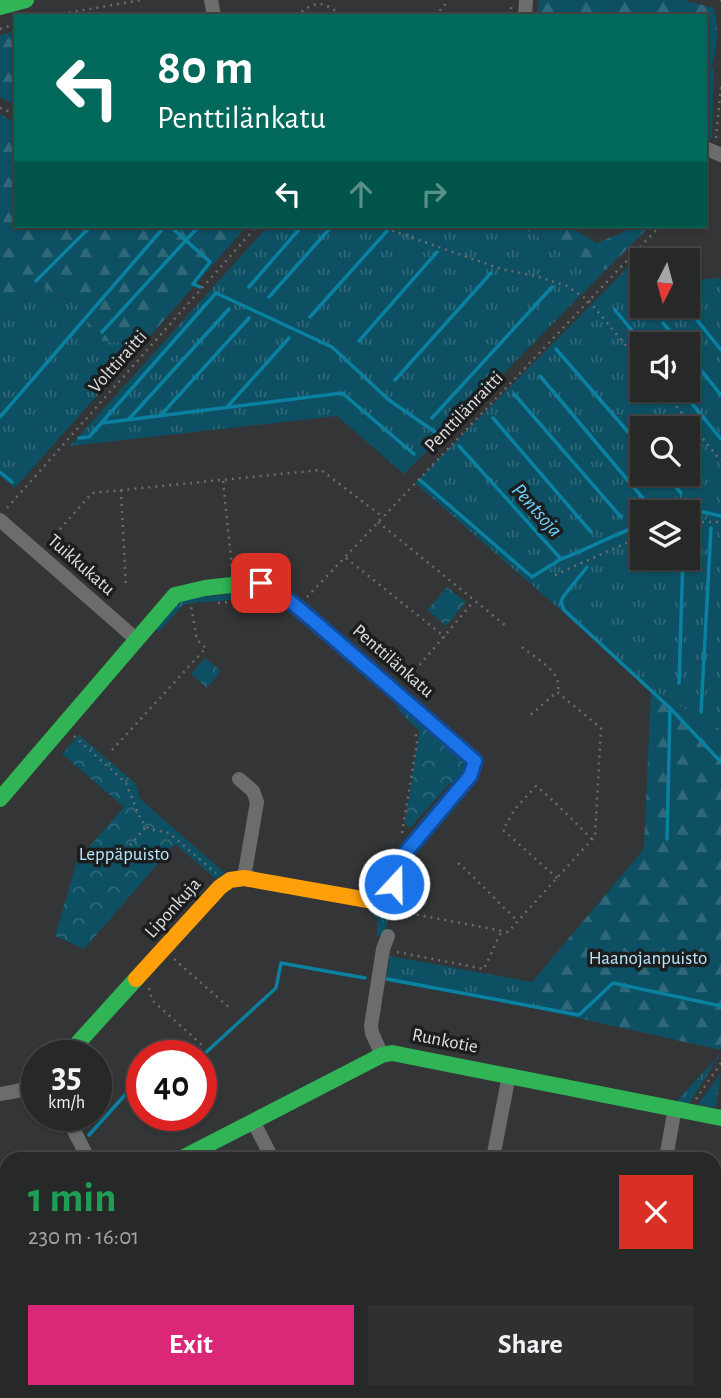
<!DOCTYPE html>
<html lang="en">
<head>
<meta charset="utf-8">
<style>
  :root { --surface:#272828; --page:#2f3030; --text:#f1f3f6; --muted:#a4a6a8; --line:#434445; --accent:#db2777 }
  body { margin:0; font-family:"Alegreya Sans",sans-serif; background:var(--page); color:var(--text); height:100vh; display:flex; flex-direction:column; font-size:26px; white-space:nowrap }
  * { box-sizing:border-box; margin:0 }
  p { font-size:23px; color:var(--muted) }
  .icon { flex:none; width:38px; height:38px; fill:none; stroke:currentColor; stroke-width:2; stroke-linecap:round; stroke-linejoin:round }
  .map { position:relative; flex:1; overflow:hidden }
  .panel { position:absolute; left:0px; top:1152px; width:721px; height:247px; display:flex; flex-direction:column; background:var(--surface); border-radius:21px 21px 0 0; box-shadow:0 2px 5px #0004,0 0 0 2px var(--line) }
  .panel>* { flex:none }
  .hud { position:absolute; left:14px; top:14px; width:693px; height:214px; border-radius:0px; box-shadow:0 2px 5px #0004,0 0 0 2px var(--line); background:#00695c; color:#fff; overflow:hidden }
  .needle { width:46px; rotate:186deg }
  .fabs { position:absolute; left:630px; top:248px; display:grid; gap:14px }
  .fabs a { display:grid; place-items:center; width:70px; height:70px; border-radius:0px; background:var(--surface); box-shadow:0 2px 5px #0004,0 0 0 2px var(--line); font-size:35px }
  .speed { position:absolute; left:21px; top:1040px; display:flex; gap:14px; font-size:35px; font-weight:700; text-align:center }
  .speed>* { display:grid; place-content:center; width:91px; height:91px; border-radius:50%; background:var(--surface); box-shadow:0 2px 5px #0004,0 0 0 2px var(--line); line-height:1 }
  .speed small { font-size:18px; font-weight:400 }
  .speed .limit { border:10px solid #d22; background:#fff; color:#111 }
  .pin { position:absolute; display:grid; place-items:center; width:60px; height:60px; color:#fff; margin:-30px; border-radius:14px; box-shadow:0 4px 10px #0006 }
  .me { position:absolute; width:77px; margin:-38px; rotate:21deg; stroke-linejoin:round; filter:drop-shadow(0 0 5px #0008) }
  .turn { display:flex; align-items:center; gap:24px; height:147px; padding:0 28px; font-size:32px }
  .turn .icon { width:91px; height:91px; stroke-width:2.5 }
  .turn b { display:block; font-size:49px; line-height:60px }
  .lanes { display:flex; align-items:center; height:66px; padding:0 28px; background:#0003; justify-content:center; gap:35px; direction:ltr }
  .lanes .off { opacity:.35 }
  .round { display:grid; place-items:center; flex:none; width:74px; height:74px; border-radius:0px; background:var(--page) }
  .overview { display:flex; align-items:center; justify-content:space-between; height:119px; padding:0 28px }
  h1 { font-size:42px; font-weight:700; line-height:52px; color:#1e9e55 }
  .cta { display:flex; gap:14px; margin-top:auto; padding:14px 28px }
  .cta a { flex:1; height:80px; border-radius:0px; background:var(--accent); color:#fff; font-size:28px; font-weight:700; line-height:80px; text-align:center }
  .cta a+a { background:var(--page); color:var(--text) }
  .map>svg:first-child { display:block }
</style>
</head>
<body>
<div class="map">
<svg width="721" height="1398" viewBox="0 0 721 1398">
  <defs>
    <pattern id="grass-tufts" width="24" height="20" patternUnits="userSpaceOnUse" patternTransform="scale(1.75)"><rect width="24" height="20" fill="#0d4f63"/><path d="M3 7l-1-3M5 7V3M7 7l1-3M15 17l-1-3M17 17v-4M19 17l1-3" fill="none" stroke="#306879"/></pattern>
    <pattern id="forest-firs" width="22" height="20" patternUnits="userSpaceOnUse" patternTransform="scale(1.75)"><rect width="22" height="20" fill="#0d4f63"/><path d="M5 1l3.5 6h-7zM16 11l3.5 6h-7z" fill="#306879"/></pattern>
    <pattern id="park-crowns" width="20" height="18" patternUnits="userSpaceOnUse" patternTransform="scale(1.75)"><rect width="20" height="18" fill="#0d4f63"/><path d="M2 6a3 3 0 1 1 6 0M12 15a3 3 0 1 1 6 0" fill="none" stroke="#306879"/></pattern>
  </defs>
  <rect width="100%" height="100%" fill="#343536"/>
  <g fill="url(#grass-tufts)" fill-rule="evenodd">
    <path d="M714 65 712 139H707L705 132V81Z"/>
    <path d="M268 226H517L606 270 404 474 337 416 70 446Z"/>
    <path d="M635 260 642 267V306H688V280L721 278V730L651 689 415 483ZM642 345H688V390H642ZM642 429H688V474H642ZM642 513H688V558H642Z"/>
    <path d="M40 285 91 312 89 340 143 344 15 488 0 476V326Z"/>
    <path d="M262 591 267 592 287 611 264 597 193 603 183 605 159 632 155 628 178 602 189 598Z"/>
    <path d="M370 911 389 915 384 937 377 936V919Z"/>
    <path d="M390 956 532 982 542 1010 386 981Z"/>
    <path d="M721 1053 690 1102 687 1104 676 1102Z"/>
    <path d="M721 1073 716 1107 699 1105V1103Z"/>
  </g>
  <g fill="url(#forest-firs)">
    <path d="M539 0H683L714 8C720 32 717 59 705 81V16H537Z"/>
    <path d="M16 31V106L0 97V35Z"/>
    <path d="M0 114 16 123V226H247L143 344 89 340 91 312 40 285 0 326Z"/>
    <path d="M517 226H569L597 243 638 226H650L606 270Z"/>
    <path d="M651 689 721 730V1050L542 1010 532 982 644 849Z"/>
    <path d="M7 1208V1293L0 1361V1209Z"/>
  </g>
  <g fill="url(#park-crowns)">
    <path d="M447 587 466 602 446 626 427 610Z"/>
    <path d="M205 658 221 671 207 688 191 674Z"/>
    <path d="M400 704 463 762C466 772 458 782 449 784L410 828 405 824 419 731 397 709Z"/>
    <path d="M79 735 136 784 140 799 225 873 216 879 175 844 84 949 55 936 77 861 124 807 62 754Z"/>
    <path d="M203 1391H572L604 1398H207Z"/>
    <path d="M611 1391H649L648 1398H610Z"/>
  </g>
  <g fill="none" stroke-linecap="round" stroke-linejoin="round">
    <g stroke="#0b81a1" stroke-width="3.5">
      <path d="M170 226 210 262 193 284 200 287"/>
      <path d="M36 281 91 226"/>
      <path d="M249 287 302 226"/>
      <path d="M269 297 332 226"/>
      <path d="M615 310 644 345"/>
      <path d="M693 315 721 350"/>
      <path d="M310 317 387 231"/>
      <path d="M663 323 681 345"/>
      <path d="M102 332 199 226"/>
      <path d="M359 341 437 252"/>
      <path d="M556 349 642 448"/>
      <path d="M688 354 721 395"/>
      <path d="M540 376 652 509"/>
      <path d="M395 380 491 273"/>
      <path d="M681 390 721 439"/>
      <path d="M514 394 621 517"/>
      <path d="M228 406 289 338"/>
      <path d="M161 415 249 318"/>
      <path d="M0 417 165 226"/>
      <path d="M432 418 552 287"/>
      <path d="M493 418 591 532"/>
      <path d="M129 419 229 309"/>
      <path d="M102 423 342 393 414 454"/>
      <path d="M79 438 89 437 216 293 332 347 389 400 438 434"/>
      <path d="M459 446 561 559C588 549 614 534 642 525"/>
      <path d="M0 472 12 482"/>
      <path d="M665 474 681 493"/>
      <path d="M420 480 532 577 561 559"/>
      <path d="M688 514 699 511 721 516"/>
      <path d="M587 567 563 597 561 602 564 610 670 708 721 762"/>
      <path d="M679 683 683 558"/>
      <path d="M701 712 711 528"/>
      <path d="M667 839 670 708"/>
      <path d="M387 979 579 1015 613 983 721 1006"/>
      <path d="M201 1057 276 988 281 963 365 978"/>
      <path d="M89 1135 142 1076"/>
      <path d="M0 1221 7 1220"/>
      <path d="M0 1235 7 1247"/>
      <path d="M6 1273 7 1268"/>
      <path d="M206 1391 210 1398"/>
      <path d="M561 1391 594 1398"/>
    </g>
    <g stroke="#6b6b6c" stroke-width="2.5" stroke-dasharray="2 5" stroke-linecap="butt">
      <path d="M720 0H721"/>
      <path d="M48 16 142 0"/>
      <path d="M296 16C316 0 322 0 342 16"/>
      <path d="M435 16 449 0"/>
      <path d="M510 16 512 3"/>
      <path d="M0 29 16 24"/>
      <path d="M0 108 16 114"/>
      <path d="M716 138 721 87"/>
      <path d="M379 226 501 269 539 277 567 286 589 301 642 365"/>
      <path d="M663 390 721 461"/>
      <path d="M223 481 232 568"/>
      <path d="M121 490 126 588"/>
      <path d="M7 508 257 226"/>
      <path d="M378 522 506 626"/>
      <path d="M688 522H721"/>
      <path d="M46 545 92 493 321 470 383 517"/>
      <path d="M346 558 445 637"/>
      <path d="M555 575 642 536"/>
      <path d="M307 597 660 226"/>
      <path d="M218 603 254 599"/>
      <path d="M522 647C535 658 565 673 557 692"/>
      <path d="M406 681 474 601"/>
      <path d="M74 736 126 783 141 820 149 829 169 833 216 873"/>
      <path d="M112 750 206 648 197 640 191 606"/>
      <path d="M402 833 417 742 415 730"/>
      <path d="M116 861 146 827"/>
      <path d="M458 863C480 882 497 902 518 921"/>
      <path d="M557 878 503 830 515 809 536 786C556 802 573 821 592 839"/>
      <path d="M403 912 508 932 595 836 601 728 557 692 527 718"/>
      <path d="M397 952 484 969 501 932"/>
      <path d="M174 959 232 1010"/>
      <path d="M149 988 152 1000 202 1045"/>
      <path d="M696 1099 721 1063"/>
      <path d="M539 1391 572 1398"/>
      <path d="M251 1398 256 1391"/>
      <path d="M452 1398 454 1391"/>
      <path d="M616 1398 617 1391"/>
    </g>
    <g stroke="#6c6c6c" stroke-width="14">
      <path d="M211 0 214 16"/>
      <path d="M525 16 526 0"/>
      <path d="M705 148 721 155"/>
      <path d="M0 520 136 639"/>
      <path d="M239 779 253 791 257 802 244 878"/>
      <path d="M382 1055 372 1033 371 1026 383 949 388 936"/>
      <path d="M0 1094 17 1091 37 1084"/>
      <path d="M66 1115 88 1158"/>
      <path d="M254 1123 272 1158"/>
      <path d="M493 1158 509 1075"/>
      <path d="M666 1158 675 1108"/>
      <path d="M81 1391V1398"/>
    </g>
    <g stroke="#30b455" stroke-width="16">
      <path d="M0 7 26 0"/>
      <path d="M0 799 175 595 205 588 258 582 267 584 280 593 475 760 470 776 420 835"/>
      <path d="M67 1055 136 979"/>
      <path d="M182 1158 382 1055 392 1053 721 1118"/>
    </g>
    <path stroke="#ff9f0a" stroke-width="16" d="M136 979 220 887 230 880 244 878 390 904 401 858 420 835"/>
  </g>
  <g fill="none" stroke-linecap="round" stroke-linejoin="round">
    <g stroke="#114b97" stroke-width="18">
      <path id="route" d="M261 583 280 593 315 622 475 761 470 776 401 858 394 884"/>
    </g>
    <use href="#route" stroke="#1a73e8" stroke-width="12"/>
  </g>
  <g text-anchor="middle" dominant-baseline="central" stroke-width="7" stroke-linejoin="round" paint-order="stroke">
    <g font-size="19" fill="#dfe1e1" stroke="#1c1d1e">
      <text transform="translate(118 362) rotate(-48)">Volttiraitti</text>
      <text transform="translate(464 412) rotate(-46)">Penttilänraitti</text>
      <text transform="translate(81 565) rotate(41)">Tuikkukatu</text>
      <text transform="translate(393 661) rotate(41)">Penttilänkatu</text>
      <text transform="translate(173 908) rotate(-48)">Liponkuja</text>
      <text transform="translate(445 1041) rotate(11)">Runkotie</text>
    </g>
    <g font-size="19" fill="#b9e8fd" stroke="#1c1d1e">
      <text x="124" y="854">Leppäpuisto</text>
      <text x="648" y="958">Haanojanpuisto</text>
    </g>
    <g font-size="21" font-style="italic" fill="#6dd6fe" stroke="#1c1d1e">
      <text transform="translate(537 510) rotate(48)">Pentsoja</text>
    </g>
  </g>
</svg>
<div class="fabs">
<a><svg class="needle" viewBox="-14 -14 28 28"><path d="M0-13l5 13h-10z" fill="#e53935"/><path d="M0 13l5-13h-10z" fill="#a4a6a8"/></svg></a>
<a><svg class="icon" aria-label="sound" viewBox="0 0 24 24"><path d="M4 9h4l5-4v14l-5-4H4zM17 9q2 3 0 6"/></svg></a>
<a><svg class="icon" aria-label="search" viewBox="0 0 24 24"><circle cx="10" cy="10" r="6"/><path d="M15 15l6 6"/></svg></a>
<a><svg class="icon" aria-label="layers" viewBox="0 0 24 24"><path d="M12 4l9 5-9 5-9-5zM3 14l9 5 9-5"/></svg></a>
</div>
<div class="speed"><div>35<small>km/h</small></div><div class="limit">40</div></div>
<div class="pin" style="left:261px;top:583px;background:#d93025"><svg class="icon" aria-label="arrive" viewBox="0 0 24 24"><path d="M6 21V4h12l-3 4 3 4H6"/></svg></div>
<svg class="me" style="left:394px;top:884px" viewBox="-20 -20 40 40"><circle r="17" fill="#1a73e8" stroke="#fff" stroke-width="3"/><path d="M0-11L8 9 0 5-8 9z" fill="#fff"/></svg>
<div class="hud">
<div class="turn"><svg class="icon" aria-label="left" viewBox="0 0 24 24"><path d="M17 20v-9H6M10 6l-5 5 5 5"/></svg><div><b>80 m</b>Penttilänkatu</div></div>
<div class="lanes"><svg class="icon" aria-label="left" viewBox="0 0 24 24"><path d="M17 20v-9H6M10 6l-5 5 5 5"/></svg><svg class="icon off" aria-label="ahead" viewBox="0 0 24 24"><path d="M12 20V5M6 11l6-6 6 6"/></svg><svg class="icon off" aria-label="right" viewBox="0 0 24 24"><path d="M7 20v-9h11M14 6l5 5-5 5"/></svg></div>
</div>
<section class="panel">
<div class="overview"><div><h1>1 min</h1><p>230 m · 16:01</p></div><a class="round" style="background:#d93025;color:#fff"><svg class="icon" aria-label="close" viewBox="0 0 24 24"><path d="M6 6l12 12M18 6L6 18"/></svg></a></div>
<div class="cta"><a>Exit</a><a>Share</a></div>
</section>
</div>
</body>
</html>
